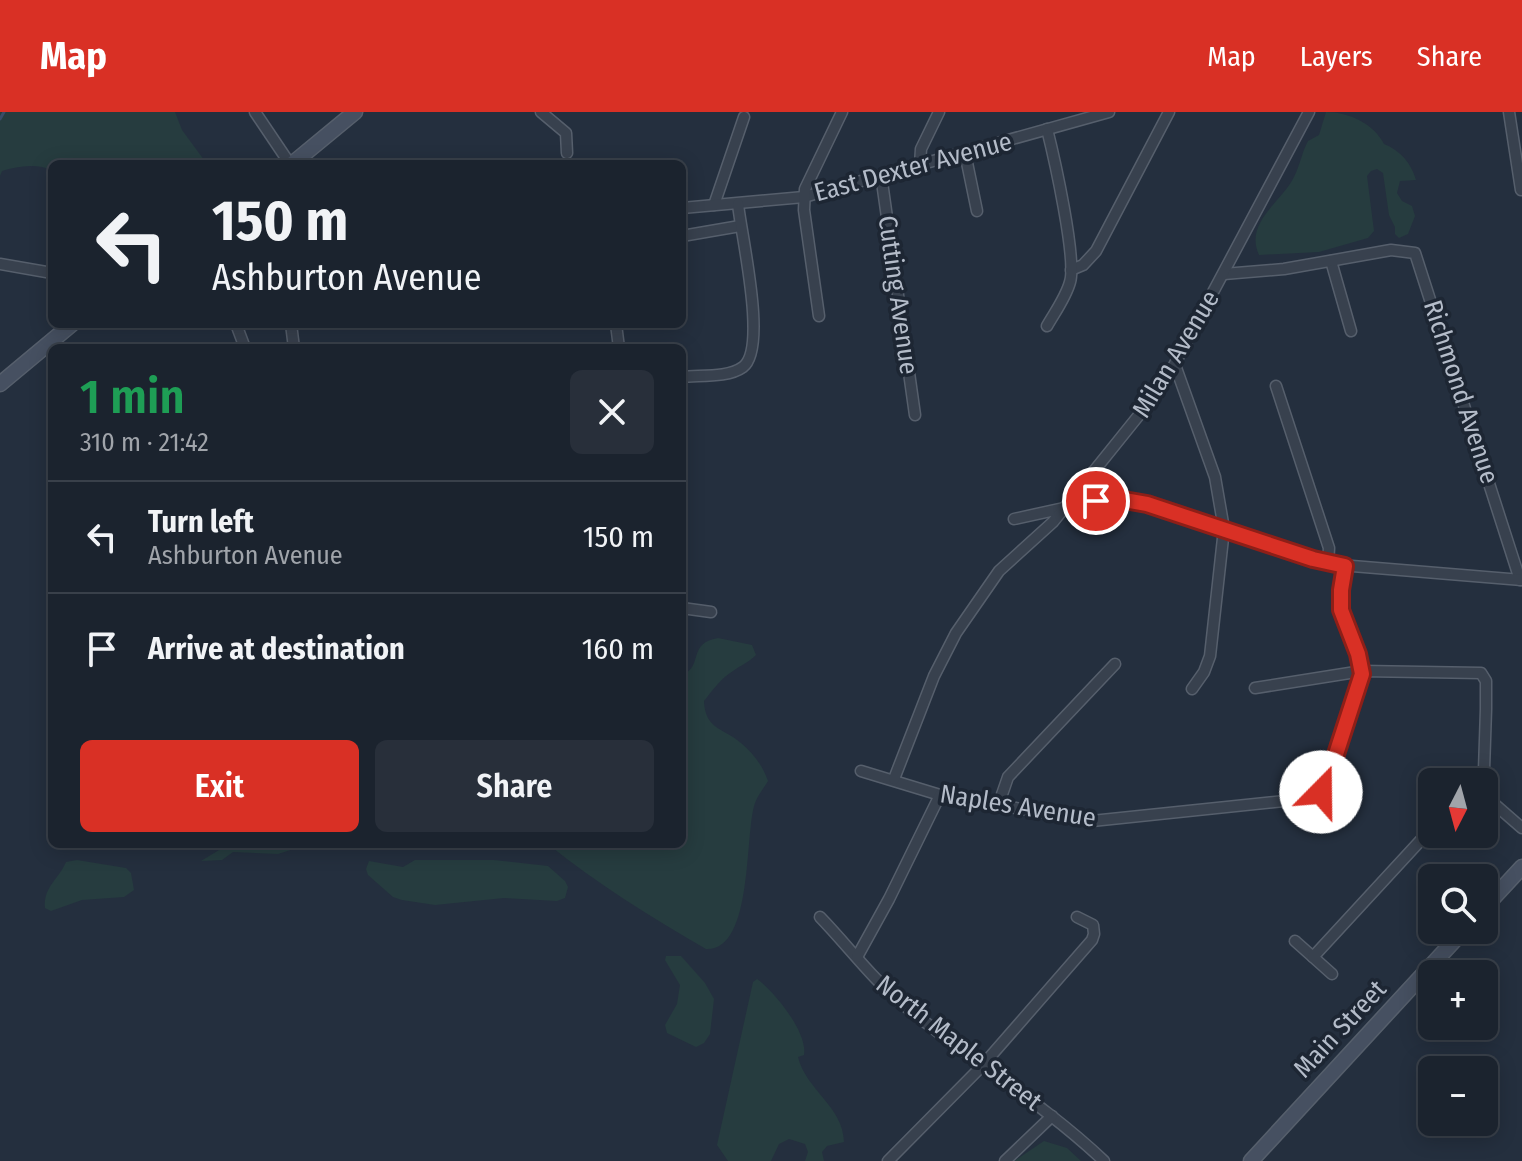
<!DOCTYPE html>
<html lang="en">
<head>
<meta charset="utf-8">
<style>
  :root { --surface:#1b232e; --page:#282f3a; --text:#f1f3f6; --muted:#a0a4aa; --line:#39404a; --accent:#d93025 }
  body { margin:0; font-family:"Fira Sans Condensed",sans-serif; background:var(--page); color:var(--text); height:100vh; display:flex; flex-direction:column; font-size:30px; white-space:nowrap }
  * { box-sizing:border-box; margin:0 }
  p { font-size:26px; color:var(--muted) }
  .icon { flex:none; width:44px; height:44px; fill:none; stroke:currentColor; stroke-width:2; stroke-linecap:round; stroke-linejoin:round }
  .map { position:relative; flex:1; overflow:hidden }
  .sheet { position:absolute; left:48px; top:232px; width:638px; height:504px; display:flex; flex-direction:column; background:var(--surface); border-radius:12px; box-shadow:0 4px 20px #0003,0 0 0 2px var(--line) }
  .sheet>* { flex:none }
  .guide { position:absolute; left:48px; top:48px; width:638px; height:168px; border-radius:12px; box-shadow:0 4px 20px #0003,0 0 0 2px var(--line); background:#1b232e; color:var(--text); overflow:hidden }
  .needle { width:52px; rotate:186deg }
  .controls { position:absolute; left:1418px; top:656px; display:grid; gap:16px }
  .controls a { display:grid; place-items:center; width:80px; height:80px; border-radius:12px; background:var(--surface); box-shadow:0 4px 20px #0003,0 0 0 2px var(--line); font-size:40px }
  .pin { position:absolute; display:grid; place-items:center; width:68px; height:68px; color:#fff; margin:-34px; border:4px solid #fff; border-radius:50%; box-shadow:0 2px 8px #0007 }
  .me { position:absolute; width:88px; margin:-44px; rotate:22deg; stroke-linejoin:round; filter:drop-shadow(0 0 6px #0008) }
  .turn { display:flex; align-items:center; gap:28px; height:168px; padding:0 32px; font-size:36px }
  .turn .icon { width:104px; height:104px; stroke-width:2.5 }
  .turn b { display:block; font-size:56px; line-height:68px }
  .round { display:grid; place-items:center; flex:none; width:84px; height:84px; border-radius:12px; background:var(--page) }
  .overview { display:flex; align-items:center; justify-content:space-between; height:136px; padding:0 32px }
  h1 { font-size:48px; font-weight:600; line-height:60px; color:#1e9e55 }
  .action { display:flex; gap:16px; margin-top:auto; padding:16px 32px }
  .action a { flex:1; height:92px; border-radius:12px; background:var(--accent); color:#fff; font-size:32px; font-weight:600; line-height:92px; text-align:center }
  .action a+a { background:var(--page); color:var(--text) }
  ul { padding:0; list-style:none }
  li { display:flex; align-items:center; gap:24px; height:112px; padding:0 32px; border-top:2px solid var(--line) }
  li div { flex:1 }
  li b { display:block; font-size:30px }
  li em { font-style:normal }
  header { display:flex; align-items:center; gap:48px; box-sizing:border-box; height:112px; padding:0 40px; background:var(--accent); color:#fff }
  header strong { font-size:38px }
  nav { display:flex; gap:44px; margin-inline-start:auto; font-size:28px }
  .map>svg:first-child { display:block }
</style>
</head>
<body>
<header>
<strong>Map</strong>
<nav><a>Map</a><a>Layers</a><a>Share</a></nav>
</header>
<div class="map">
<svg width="1522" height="1049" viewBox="0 0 1522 1049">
  <rect width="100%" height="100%" fill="#242f3e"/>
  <g fill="#263c3f">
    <path d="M0 0H175L182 18 207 52H52V58C37 51 17 54 2 59L0 64Z"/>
    <path d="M1326 0C1349 0 1374 12 1384 32 1401 39 1411 51 1416 68L1400 69 1397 81 1402 89 1412 94 1415 104 1408 122 1399 126 1395 122V115L1389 103 1383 61 1377 57 1371 59 1367 64 1374 119 1368 126 1319 140 1259 143C1244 110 1282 90 1294 65 1300 53 1302 40 1308 29L1319 23Z"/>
    <path d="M718 526 752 533 756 543C748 551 741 553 733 559 721 566 712 579 704 589 705 618 724 616 741 631 753 641 763 654 768 669 764 676 758 683 755 691 744 722 754 839 706 837 651 805 597 772 548 732H682V563C704 554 687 531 718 526Z"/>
    <path d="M229 732H349L329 735 306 733 278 742 233 740 222 748 201 749Z"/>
    <path d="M77 748 126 756 131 761 134 778 124 785 82 788 51 799 45 796C43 775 59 767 66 750Z"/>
    <path d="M415 748H494L548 754 565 769 568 775 565 786 557 789 504 786 435 793 402 788 393 785 368 763 366 757 369 749 403 755Z"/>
    <path d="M666 844H681L705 871 714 887 710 922 704 931 696 935 667 921 665 913 677 892 680 873 665 848Z"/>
    <path d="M757 867C775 880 808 921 804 943L798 945C806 978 843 994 844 1030L827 1034 822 1040 824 1049H805L808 1040 805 1032 789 1027 779 1032 771 1049H728L717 1033 753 870Z"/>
    <path d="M1044 1029 1067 1036 1081 1049H1014Z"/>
  </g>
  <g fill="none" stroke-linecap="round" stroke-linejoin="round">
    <path stroke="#394c67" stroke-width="3" d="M0 7 4 0"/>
    <g stroke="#565f6c" stroke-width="13">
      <g id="street">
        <path d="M255 0 290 52"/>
        <path d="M541 0 566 21 567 41"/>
        <path d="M1509 0 1521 78"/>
        <path d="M965 41 977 99"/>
        <path d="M920 53 921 37 939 0"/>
        <path d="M881 63 915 303"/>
        <path d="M714 93 744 5"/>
        <path d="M682 96 804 85 1109 0"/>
        <path d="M682 124 740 114"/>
        <path d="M1331 149 1351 219"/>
        <path d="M0 152 52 161"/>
        <path d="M1071 158 1083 153 1096 139 1169 0"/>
        <path d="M1224 162 1284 157 1391 138 1415 141 1520 468"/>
        <path d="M819 204 804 98 805 77 842 0"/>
        <path d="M236 212 245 236"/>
        <path d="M291 212 294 236"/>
        <path d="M616 212 619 236"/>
        <path d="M1047 214C1055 200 1066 185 1070 170 1077 147 1054 45 1047 17"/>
        <path d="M1175 253 1215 365 1224 417 1210 544 1204 560 1192 577"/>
        <path d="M682 265C700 263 728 266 743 255 768 236 741 123 738 92"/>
        <path d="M1276 274 1329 436 1328 452"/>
        <path d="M1014 407 1096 389 1135 390 1168 398 1328 452 1522 468"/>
        <path d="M682 496 711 500"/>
        <path d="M1255 576 1362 559 1481 561 1486 569V597L1484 658 1477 670"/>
        <path d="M861 659 940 683 1092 709 1313 686 1321 680 1327 670 1362 563 1358 542 1341 498V478L1345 454"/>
        <path d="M894 667 934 564 956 521 999 459 1053 410 1164 272 1309 0"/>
        <path d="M1484 683 1522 716"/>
        <path d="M998 694 1008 665 1115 552"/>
        <path d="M820 805C849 835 873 868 905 894 970 948 1043 991 1104 1049"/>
        <path d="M1295 829 1313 845"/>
        <path d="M857 845 889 787 940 683"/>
        <path d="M1332 862 1313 845 1432 716"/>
        <path d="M888 1049 982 954 1092 828 1094 822 1093 813 1077 805"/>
        <path d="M1005 1049 1052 1004"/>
      </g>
    </g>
    <g stroke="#565f6c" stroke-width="17">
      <g id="secondary">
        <path d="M292 52 355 0"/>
        <path d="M0 272 72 212"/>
        <path d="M1484 796 1522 755"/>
        <path d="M1251 1049 1464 818"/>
      </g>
    </g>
    <use href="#street" stroke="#38414e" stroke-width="10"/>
    <use href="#secondary" stroke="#465061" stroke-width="14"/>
  </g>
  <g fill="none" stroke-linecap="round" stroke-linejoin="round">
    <g stroke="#8d1f18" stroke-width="20">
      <path id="route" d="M1096 389 1124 388 1147 392 1313 447 1345 454 1341 478V498L1358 542 1362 562 1327 670 1321 680"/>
    </g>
    <use href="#route" stroke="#d93025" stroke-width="14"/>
  </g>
  <g text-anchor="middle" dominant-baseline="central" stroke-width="7" stroke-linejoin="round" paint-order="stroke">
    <g font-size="26" fill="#b4bcc9" stroke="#1d2633">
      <text transform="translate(913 55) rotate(-15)">East Dexter Avenue</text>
      <text transform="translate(898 183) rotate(82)">Cutting Avenue</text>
      <text transform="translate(1176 242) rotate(-59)">Milan Avenue</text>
      <text transform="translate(1461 280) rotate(72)">Richmond Avenue</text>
      <text transform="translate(1018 694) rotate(9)">Naples Avenue</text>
      <text transform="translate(1340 917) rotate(-47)">Main Street</text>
      <text transform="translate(959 931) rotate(38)">North Maple Street</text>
    </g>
  </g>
</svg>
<div class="controls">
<a><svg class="needle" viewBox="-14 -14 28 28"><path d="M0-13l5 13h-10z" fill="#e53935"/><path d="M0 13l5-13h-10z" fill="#a0a4aa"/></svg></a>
<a><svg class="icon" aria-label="search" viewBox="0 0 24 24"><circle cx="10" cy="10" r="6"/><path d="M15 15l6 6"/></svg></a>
<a>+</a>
<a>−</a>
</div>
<div class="pin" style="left:1096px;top:389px;background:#d93025"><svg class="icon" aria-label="arrive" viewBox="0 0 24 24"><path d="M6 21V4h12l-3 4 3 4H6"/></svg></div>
<svg class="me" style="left:1321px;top:680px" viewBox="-20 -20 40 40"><circle r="19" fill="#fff"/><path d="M0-13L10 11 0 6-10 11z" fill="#d93025"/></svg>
<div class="guide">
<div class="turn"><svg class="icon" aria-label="left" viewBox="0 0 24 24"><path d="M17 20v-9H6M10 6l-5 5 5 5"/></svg><div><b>150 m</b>Ashburton Avenue</div></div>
</div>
<section class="sheet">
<div class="overview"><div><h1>1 min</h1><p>310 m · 21:42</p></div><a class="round"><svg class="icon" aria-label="close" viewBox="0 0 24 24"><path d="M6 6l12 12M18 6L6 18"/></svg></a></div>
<ul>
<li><svg class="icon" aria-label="left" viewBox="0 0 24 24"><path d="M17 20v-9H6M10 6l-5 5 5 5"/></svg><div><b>Turn left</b><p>Ashburton Avenue</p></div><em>150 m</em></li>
<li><svg class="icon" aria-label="arrive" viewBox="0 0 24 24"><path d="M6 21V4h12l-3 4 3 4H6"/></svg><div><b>Arrive at destination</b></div><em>160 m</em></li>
</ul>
<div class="action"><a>Exit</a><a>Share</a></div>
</section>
</div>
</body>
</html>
